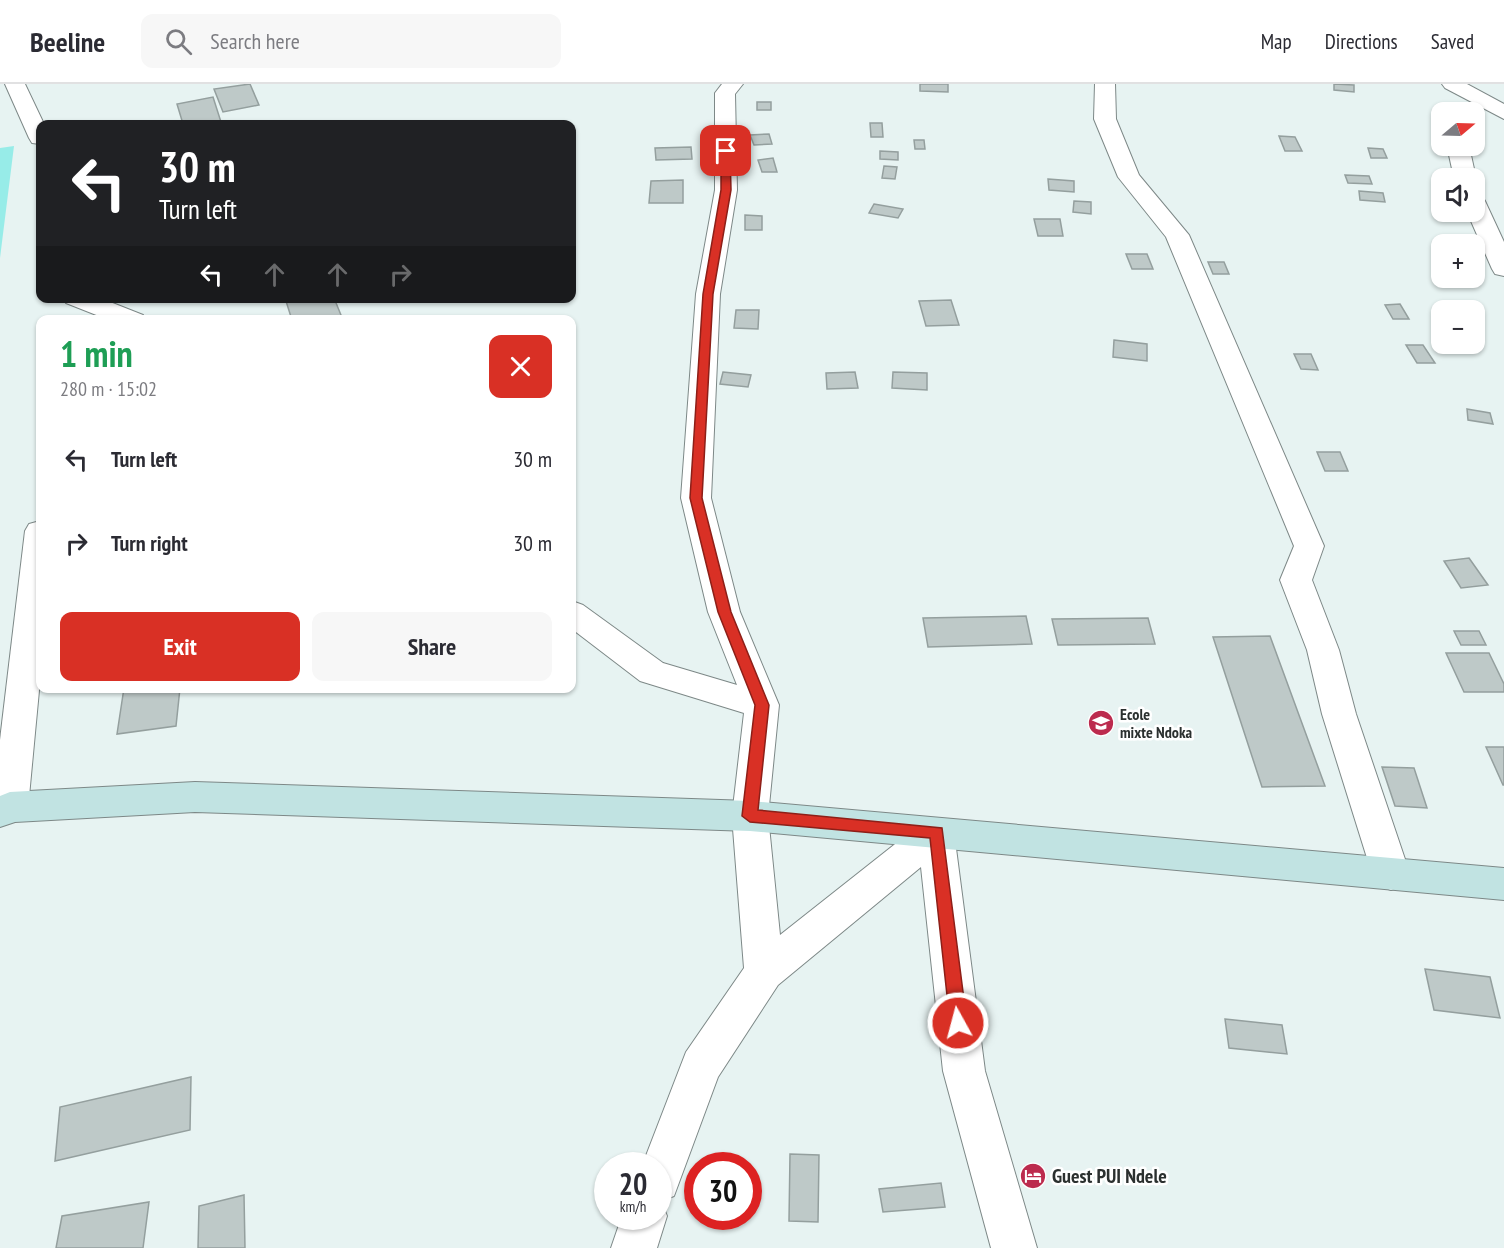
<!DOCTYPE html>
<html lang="en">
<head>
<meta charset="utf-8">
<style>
  :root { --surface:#fff; --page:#f7f7f7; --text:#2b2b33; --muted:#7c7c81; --line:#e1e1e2; --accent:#d93025 }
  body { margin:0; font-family:"PT Sans Narrow",sans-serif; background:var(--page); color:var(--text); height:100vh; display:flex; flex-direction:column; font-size:22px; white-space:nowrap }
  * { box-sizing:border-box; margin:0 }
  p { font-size:20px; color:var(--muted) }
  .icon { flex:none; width:33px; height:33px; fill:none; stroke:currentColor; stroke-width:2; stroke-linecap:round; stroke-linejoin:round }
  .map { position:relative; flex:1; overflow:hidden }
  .panel { position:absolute; left:36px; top:231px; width:540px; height:378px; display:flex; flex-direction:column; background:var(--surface); border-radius:12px; box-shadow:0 2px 4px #0004 }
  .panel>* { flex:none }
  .top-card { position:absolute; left:36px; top:36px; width:540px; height:183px; border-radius:12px; box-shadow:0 2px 4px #0004; background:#202124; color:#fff; overflow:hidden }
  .needle { width:39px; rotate:71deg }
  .fabs { position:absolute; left:1431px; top:18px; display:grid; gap:12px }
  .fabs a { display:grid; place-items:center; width:54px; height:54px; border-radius:12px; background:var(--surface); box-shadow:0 2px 4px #0004; font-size:30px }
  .speed { position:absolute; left:594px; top:1068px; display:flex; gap:12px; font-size:30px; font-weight:700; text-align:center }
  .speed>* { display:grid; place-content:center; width:78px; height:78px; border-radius:50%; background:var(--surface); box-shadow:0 2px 4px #0004; line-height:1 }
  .speed small { font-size:15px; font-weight:400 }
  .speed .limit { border:9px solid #d22; background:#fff; color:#111 }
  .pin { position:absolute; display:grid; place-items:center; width:51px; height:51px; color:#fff; margin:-26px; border-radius:12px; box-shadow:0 3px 9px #0006 }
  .me { position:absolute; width:66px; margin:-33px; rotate:353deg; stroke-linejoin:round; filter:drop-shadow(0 0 4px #0008) }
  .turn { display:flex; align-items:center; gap:21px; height:126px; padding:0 24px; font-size:27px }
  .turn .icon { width:78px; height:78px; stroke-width:2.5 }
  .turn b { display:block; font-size:42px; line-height:51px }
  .lanes { display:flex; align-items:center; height:57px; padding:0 24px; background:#0003; justify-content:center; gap:30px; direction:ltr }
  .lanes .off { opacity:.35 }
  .round { display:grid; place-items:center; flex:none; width:63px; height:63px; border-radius:12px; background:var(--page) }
  .head { display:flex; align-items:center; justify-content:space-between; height:102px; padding:0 24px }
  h1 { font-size:36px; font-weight:700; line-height:45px; color:#1e9e55 }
  .button { display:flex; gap:12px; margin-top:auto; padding:12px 24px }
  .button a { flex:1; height:69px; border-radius:12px; background:var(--accent); color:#fff; font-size:24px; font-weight:700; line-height:69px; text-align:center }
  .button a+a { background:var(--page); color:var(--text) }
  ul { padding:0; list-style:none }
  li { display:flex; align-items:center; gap:18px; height:84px; padding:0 24px }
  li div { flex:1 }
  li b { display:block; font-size:22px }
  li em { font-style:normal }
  header { display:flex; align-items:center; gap:36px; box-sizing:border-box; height:84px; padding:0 30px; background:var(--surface); border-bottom:2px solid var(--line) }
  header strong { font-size:28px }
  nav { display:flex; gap:33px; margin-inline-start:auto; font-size:21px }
  .search { width:420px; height:54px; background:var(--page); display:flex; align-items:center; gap:15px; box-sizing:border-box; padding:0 21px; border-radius:12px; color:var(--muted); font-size:22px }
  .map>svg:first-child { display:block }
</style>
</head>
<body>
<header>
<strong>Beeline</strong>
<div class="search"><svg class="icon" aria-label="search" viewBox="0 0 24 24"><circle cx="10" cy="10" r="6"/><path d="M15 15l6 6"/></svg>Search here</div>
<nav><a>Map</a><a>Directions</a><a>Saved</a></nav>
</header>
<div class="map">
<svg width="1504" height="1164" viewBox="0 0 1504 1164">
  <rect width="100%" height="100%" fill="#e7f3f2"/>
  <path fill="#97ece8" d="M14 62 0 174V64Z"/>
  <g fill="#bec9c8" stroke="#949f9e" stroke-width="1.5">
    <path d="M250 0 259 21 223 28 214 5Z"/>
    <path d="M920 0H948V8L920 7Z"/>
    <path d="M1334 0 1354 1V8L1334 6Z"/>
    <path d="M213 13 221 38 183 40 177 20Z"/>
    <rect x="757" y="18" width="14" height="8"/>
    <path d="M870 39H882L883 53H871Z"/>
    <path d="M769 50 772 60 754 61 750 51Z"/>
    <path d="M1279 52 1295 53 1302 67H1285Z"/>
    <path d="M914 56H924L925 65H915Z"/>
    <path d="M691 63 692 75 656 76 655 64Z"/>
    <path d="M1368 64 1383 65 1387 74H1371Z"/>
    <path d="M880 67 898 68V76L880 75Z"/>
    <path d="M773 74 777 88H762L758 76Z"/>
    <path d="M884 82 897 83 895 95 882 94Z"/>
    <path d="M1345 91 1369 92 1372 100 1348 99Z"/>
    <path d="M1048 95 1074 97V108L1049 106Z"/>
    <path d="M683 96V119H649L651 97Z"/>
    <path d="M1359 107 1383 109 1385 118 1360 116Z"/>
    <path d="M1074 117 1091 118V130L1073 128Z"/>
    <path d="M874 120 903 125 898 134 869 129Z"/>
    <path d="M745 131 762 132V146H745Z"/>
    <path d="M1034 135H1060L1063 152H1038Z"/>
    <path d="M1126 170H1147L1153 185H1132Z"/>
    <path d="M1208 178H1224L1229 190H1213Z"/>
    <path d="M285 214H334L343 236H292Z"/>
    <path d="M951 216 959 241 926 242 919 217Z"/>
    <path d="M1400 220 1409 235H1393L1385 221Z"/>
    <path d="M736 226H759L758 245 734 244Z"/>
    <path d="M1114 256 1147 260V277L1113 273Z"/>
    <path d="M1406 261H1423L1435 279H1417Z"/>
    <path d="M1294 270H1311L1318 286 1301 285Z"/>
    <path d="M723 288 751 291 748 303 720 300Z"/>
    <path d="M855 288 858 304 827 305 826 289Z"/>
    <path d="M893 288 927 289V306L892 304Z"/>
    <path d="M1467 325 1490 329 1493 340 1468 336Z"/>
    <path d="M1317 368H1340L1348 387H1325Z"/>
    <path d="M1469 474 1488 501 1461 504 1444 477Z"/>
    <path d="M1026 532 1032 560 928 563 923 534Z"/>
    <path d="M1148 534 1155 560 1058 561 1052 535Z"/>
    <path d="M1454 547H1479L1486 561H1461Z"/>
    <path d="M1270 552 1325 702 1262 703 1213 553Z"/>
    <path d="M1446 569H1489L1504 600V608H1464Z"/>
    <path d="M124 604H180L176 642 117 650Z"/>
    <path d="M1486 663H1504V701H1503Z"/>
    <path d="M1382 683 1414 684 1427 724 1395 722Z"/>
    <path d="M1425 885 1490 893 1500 934 1434 926Z"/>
    <path d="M1225 935 1282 941 1287 970 1229 964Z"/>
    <path d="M191 993 190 1046 55 1077 60 1023Z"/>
    <path d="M790 1070 819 1071 818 1138 789 1137Z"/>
    <path d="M941 1099 945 1123 883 1128 879 1105Z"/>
    <path d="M244 1111 245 1164H198L199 1122Z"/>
    <path d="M149 1118 143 1164H56L62 1132Z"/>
  </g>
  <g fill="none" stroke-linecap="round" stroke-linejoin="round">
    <g stroke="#7d8887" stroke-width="2">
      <g id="street">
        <path d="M5 0H25L44 40H40V60L32 59 29 54Z"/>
        <path d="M722 0H743L735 10 737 106 720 210 711 414 740 528 779 621 768 732 780 851 923 738 936 734 949 738 954 749 985 987 1037 1164H991L943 987 921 783 778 901 718 993 674 1112 661 1117 667 1132 657 1164H611L622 1132H658V1082H642L686 968 744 884 732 732 744 629 640 597 572 545V517L583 521 663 579 737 601 708 528 681 414 696 210 715 106V9Z"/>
        <path d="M1095 0H1115L1116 35 1139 91 1189 151 1324 462 1312 496 1339 566 1356 630 1410 790 1404 801 1391 806 1378 801 1372 790 1322 630 1307 566 1280 496 1294 462 1166 153 1118 93 1094 35Z"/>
        <path d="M1442 0H1467L1504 20V35L1445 4Z"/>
        <path d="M1447 62H1469L1476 94 1474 96 1454 94Z"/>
        <path d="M1474 110 1482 112 1485 117 1504 158V192L1495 190 1492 185 1467 128H1474Z"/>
        <path d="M63 214H100L143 231 146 236H109L66 219Z"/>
        <path d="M40 437V596L28 723 23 734 10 738 0 734V656L25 447 29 440Z"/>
      </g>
    </g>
    <g stroke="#7d8887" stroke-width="2">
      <path id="secondary" d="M195 698 750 717 1504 784V816L750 747 195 728 15 738 0 743V712L10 708Z"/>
    </g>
    <use href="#street" fill="#fff" fill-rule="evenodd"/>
    <use href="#secondary" fill="#c1e3e2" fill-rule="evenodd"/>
  </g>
  <path fill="#d93025" stroke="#8d1f18" stroke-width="1.5" d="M726 65 730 67 731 106 713 210 702 414 731 528 769 621 758 726 942 744 967 939 964 945 958 947 952 945 950 939 930 754 750 738 742 732 755 621 718 528 690 414 703 210 721 106V67Z"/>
  <defs>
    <g id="school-disc" transform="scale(1.35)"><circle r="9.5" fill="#bc2b4e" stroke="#fff"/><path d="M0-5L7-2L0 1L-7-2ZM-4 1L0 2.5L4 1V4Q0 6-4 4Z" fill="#fff"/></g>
    <g id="hotel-disc" transform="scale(1.35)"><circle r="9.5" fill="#bc2b4e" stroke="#fff"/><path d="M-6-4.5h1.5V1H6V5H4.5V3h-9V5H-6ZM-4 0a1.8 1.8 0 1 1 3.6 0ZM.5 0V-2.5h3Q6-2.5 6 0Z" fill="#fff"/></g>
  </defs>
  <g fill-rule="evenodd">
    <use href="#school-disc" x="1101" y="639"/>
    <use href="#hotel-disc" x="1033" y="1092"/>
  </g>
  <g text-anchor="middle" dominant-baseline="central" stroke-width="5" stroke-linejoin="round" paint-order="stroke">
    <g font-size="16" font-weight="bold" fill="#2b302f" stroke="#fff" text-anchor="start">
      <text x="1120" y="630">Ecole<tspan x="1120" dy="18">mixte Ndoka</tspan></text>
    </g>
    <g font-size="20" font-weight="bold" fill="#2b302f" stroke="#fff" text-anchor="start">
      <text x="1052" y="1092">Guest PUI Ndele</text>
    </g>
  </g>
</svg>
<div class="fabs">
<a><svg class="needle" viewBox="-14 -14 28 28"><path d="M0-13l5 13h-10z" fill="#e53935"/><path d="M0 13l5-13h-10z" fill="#7c7c81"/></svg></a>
<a><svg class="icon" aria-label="sound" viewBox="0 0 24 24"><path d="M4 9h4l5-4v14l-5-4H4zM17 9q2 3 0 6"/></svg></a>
<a>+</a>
<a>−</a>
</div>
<div class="speed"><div>20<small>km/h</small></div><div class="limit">30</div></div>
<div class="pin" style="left:726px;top:67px;background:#d93025"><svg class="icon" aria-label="arrive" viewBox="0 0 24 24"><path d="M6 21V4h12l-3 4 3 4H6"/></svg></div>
<svg class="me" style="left:958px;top:939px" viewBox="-20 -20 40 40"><circle r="17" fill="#d93025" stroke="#fff" stroke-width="3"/><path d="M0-11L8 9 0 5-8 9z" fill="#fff"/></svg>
<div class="top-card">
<div class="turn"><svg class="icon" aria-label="left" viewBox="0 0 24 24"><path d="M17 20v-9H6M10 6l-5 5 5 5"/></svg><div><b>30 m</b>Turn left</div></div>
<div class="lanes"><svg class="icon" aria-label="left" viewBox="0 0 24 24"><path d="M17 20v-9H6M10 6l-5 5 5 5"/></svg><svg class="icon off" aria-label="ahead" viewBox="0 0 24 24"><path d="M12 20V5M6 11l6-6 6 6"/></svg><svg class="icon off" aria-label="ahead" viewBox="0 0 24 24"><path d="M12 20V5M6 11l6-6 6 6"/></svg><svg class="icon off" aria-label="right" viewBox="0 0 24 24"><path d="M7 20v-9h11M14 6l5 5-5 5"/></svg></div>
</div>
<section class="panel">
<div class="head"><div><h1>1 min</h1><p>280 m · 15:02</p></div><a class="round" style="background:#d93025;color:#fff"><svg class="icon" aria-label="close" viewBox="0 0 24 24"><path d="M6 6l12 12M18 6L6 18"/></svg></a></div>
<ul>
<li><svg class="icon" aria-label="left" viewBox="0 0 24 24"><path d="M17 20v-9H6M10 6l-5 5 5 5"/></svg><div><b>Turn left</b></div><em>30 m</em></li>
<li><svg class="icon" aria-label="right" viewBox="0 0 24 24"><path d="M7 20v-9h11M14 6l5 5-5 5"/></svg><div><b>Turn right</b></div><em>30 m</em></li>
</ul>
<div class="button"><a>Exit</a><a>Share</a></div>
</section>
</div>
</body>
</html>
